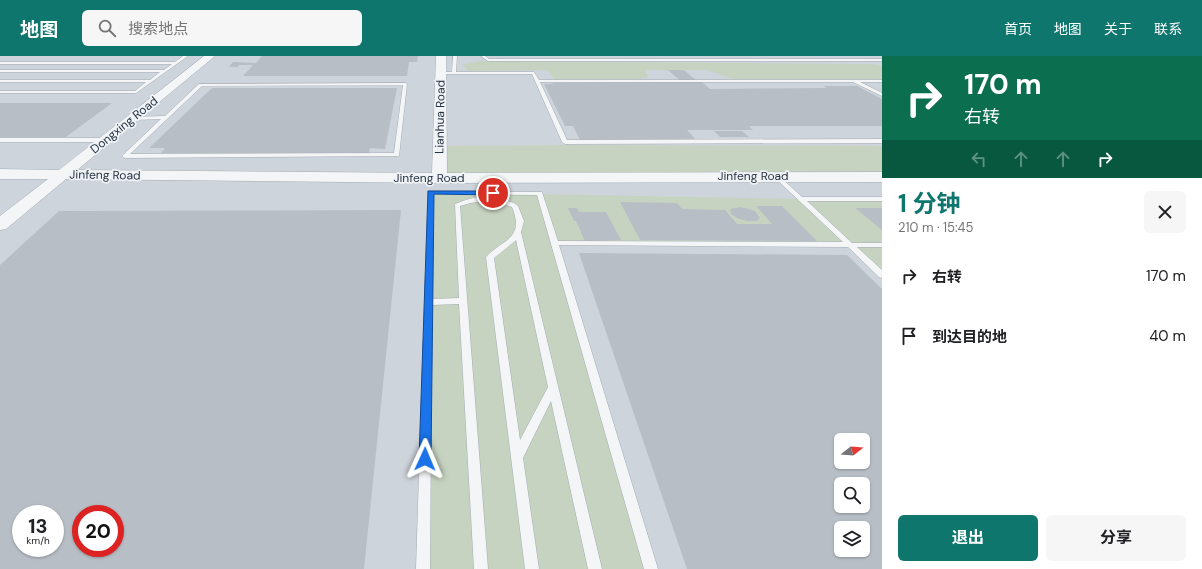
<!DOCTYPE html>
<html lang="zh">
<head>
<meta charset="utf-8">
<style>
  :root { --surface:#fff; --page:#f6f6f6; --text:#202124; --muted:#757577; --accent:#0f766e }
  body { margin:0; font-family:"DM Sans","Noto Sans SC",sans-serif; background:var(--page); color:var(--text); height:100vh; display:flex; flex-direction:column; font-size:15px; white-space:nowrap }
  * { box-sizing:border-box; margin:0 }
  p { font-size:13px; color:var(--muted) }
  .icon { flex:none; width:22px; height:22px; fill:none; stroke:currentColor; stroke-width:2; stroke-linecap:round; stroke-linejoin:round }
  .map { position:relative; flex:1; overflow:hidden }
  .side { display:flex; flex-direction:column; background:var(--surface); width:320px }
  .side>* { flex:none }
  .top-card { background:#0b6e4f; color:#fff; overflow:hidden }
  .needle { width:26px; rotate:73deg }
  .buttons { position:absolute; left:834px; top:377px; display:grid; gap:8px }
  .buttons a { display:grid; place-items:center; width:36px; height:36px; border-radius:6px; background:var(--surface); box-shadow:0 1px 3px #0004; font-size:20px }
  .speed { position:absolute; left:12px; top:449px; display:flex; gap:8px; font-size:20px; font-weight:700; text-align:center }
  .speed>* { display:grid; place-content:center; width:52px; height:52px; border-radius:50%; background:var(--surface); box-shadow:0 1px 3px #0004; line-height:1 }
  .speed small { font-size:10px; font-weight:400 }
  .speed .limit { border:6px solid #d22; background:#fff; color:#111 }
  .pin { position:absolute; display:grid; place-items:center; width:34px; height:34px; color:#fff; margin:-17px; border:2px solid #fff; border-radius:50%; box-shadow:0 1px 4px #0007 }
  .me { position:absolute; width:44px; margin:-22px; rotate:1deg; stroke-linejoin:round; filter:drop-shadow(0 0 3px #0008) }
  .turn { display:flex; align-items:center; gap:14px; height:84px; padding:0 16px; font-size:18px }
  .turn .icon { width:52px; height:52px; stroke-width:2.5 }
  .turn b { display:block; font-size:28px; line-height:34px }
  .lanes { display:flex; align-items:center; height:38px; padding:0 16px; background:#0003; justify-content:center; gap:20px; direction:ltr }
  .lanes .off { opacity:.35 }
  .round { display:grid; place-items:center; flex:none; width:42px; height:42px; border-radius:6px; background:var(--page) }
  .headline { display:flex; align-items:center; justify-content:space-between; height:68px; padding:0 16px }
  h1 { font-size:24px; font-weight:700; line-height:30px; color:var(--accent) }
  .cta { display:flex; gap:8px; margin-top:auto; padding:8px 16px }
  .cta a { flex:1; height:46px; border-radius:6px; background:var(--accent); color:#fff; font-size:16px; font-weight:700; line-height:46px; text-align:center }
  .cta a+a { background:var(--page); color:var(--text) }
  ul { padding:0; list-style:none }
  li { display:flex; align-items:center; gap:12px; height:60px; padding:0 16px }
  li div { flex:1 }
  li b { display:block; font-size:15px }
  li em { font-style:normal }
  header { display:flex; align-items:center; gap:24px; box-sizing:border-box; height:56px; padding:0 20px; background:var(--accent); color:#fff }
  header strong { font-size:19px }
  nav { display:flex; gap:22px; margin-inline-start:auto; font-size:14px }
  .search { width:280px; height:36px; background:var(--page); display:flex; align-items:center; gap:10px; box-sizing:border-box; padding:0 14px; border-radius:6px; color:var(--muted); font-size:15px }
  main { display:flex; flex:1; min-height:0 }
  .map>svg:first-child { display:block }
</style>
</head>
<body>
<header>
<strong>地图</strong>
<div class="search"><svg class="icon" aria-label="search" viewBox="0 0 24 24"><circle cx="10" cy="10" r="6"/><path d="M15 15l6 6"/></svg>搜索地点</div>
<nav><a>首页</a><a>地图</a><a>关于</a><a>联系</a></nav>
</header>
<main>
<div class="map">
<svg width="882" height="513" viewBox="0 0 882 513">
  <rect width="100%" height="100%" fill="#e0e5e9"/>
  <path fill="#ced4db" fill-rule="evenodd" d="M0 0H882V513H0ZM841 384H863V406H841ZM841 428H863V450H841ZM21 458H55V492H21ZM81 458H115V492H81ZM841 472H863V494H841Z"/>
  <g fill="#c7d3c1">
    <path d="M480 5 873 8 882 10V23H732L707 14H650L645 15 649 21 639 23H554L550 16 544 14 469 15 462 9Z"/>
    <path d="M566 89 882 90V116L439 117V90Z"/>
    <path d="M430 136 801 143H882V219L850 190 555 187 651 513H423Z"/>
  </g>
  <g fill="#b7bec6" fill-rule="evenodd">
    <path d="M262 0H418L417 6H409L407 20H243L253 9H239L237 11H229L233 6 256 7Z"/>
    <path d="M668 14H684L698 26H702L710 33 827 32 823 30H857L882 43V70H749L753 74H687L696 84H580L573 70H565L544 28H553L552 27 682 26Z"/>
    <path d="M212 32H397L385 93 370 92 369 97H161L165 92H149Z"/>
    <path d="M0 47H112L66 81H0Z"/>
    <path d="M714 75H742L749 81H720Z"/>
    <path d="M620 146 677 147 682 153 725 154 737 168H772L756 150H782L817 185 640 184Z"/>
    <path d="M741 151 755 155 760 162 756 165H747L737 162 731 158 730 153Z"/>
    <path d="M568 152H577L579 156H606L621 184 585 185 576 165H574Z"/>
    <path d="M855 152H882V174Z"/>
    <path d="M401 154 364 513H0V209L59 155ZM21 458H55V492H21ZM81 458H115V492H81Z"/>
    <path d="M579 197 847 199 882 233V513H687ZM841 384H863V406H841ZM841 428H863V450H841ZM841 472H863V494H841Z"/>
  </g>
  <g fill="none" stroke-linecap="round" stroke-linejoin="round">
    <g stroke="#a5acb3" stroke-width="1">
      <g id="service">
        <path d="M183 0H188L136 37H0V35H135L146 26H0V24H150L160 16H0V14H164L172 8H0V6H175Z"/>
        <path d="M453 0H457L456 16H534L539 24H882V26H860L882 37V40L853 26H540L567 84 882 83V87L565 88 562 86 532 18H439L440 16H452Z"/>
        <path d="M481 0H485L489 3H882V5H488Z"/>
        <path d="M405 27 407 28 399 100 125 102 122 100 161 63 134 64 132 63V61L165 60 199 28ZM403 29 394 97 130 98 202 30Z"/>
        <path d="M0 82H106L109 84 106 86H0Z"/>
        <path d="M774 119H778L802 141H882V145H807L852 187H882V191H857L882 214V222L879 221 848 191 559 189 658 513H644L537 139 433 138 432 243 459 242 455 148C472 141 486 138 504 144 509 145 515 147 518 150L524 165 521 176 602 513H588L551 345 523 402 539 513H525L486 201C503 183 525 183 512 151 491 144 482 143 460 150L488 513H474L459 248 432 249 430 513H416L428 135 542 136 558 185 843 186 774 121ZM516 184 548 331 520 384 494 202Z"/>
      </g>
    </g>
    <g stroke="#a5acb3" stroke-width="1">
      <path id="tertiary" d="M204 0H215L77 114 432 117 436 0H446L447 117 882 116V126L439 127 66 123 6 173 0 174V160L48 123H0V113L59 114Z"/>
    </g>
    <use href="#service" fill="#f3f5f7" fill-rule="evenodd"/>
    <use href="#tertiary" fill="#f3f5f7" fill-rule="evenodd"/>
  </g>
  <path fill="#1a73e8" stroke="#114b97" d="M428 135H493L496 137 493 139 434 138 431 403 429 407 425 409 421 407 419 403Z"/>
  <g text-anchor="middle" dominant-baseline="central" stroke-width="3.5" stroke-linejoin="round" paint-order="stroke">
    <g font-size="12" fill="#283441" stroke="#f0f3f7">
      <text transform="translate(440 61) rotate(-89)">Lianhua Road</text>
      <text transform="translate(124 69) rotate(-39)">Dongxing Road</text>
      <text transform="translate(105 119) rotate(1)">Jinfeng Road</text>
      <text x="753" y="120">Jinfeng Road</text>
      <text x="429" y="122">Jinfeng Road</text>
    </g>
  </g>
</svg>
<div class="buttons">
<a><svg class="needle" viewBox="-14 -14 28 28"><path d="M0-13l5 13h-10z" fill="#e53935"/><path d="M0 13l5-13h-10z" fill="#757577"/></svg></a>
<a><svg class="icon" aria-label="search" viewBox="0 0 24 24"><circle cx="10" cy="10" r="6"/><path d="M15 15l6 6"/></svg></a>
<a><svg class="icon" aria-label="layers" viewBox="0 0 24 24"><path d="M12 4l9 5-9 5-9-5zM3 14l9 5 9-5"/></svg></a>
</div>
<div class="speed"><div>13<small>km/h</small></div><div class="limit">20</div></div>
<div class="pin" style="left:493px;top:137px;background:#d93025"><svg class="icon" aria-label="arrive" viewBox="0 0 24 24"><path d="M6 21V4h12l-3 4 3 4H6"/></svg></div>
<svg class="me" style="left:425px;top:403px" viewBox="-20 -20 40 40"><path d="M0-17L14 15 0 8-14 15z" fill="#1a73e8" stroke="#fff" stroke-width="4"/></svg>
</div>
<section class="side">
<div class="top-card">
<div class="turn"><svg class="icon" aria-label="right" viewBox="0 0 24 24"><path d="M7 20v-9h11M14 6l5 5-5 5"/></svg><div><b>170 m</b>右转</div></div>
<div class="lanes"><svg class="icon off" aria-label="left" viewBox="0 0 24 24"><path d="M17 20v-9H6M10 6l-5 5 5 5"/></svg><svg class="icon off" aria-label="ahead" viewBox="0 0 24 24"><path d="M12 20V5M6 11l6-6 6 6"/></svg><svg class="icon off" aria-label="ahead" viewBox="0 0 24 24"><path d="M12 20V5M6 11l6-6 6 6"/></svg><svg class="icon" aria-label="right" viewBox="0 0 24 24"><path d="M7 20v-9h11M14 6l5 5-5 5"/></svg></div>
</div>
<div class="headline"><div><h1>1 分钟</h1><p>210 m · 15:45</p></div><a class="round"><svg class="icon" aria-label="close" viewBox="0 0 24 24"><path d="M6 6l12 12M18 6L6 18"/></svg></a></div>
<ul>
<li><svg class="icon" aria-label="right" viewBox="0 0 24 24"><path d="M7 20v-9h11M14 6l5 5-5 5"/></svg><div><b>右转</b></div><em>170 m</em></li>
<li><svg class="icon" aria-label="arrive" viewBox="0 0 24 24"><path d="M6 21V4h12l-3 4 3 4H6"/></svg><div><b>到达目的地</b></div><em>40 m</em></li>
</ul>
<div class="cta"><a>退出</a><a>分享</a></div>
</section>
</main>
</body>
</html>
